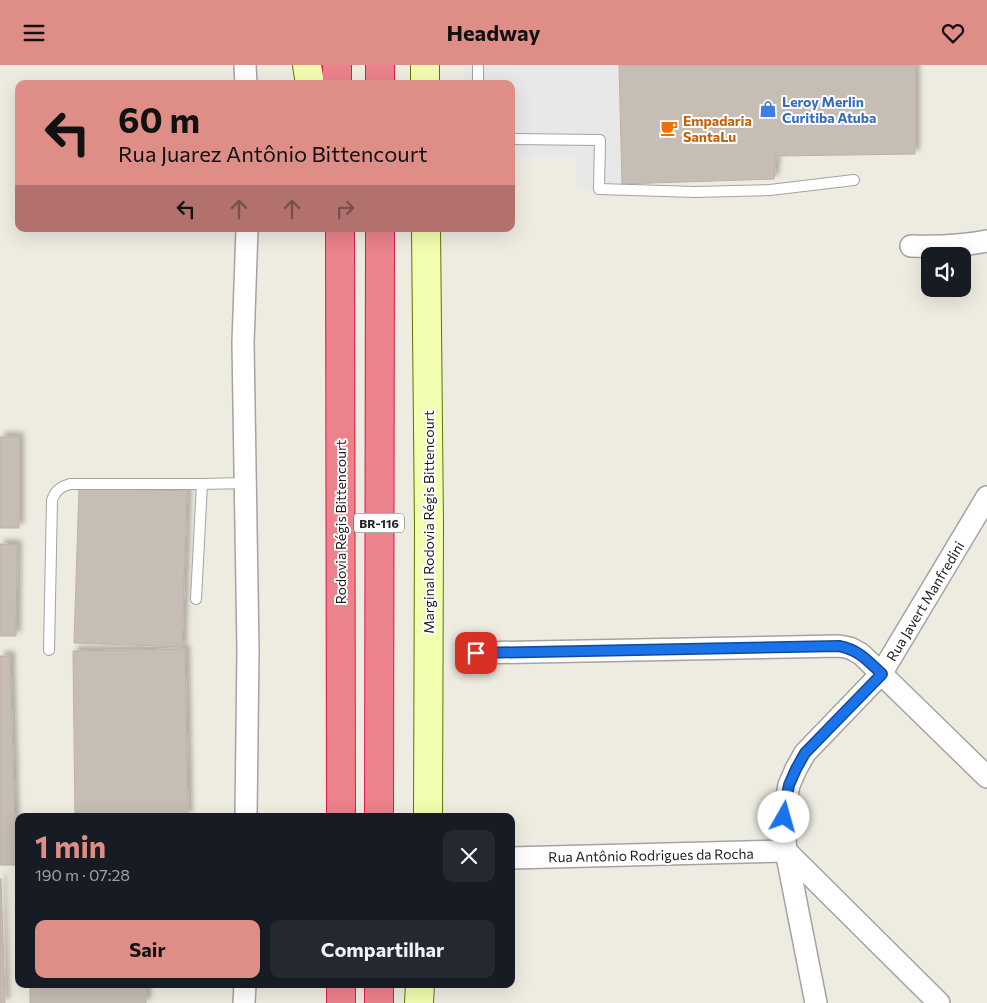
<!DOCTYPE html>
<html lang="pt">
<head>
<meta charset="utf-8">
<style>
  :root { --surface:#171b24; --page:#242831; --text:#f1f3f6; --muted:#9ea1a6; --accent:#df8e87 }
  body { margin:0; font-family:Commissioner,sans-serif; background:var(--page); color:var(--text); height:100vh; display:flex; flex-direction:column; font-size:19px; white-space:nowrap }
  * { box-sizing:border-box; margin:0 }
  p { font-size:16px; color:var(--muted) }
  .icon { flex:none; width:28px; height:28px; fill:none; stroke:currentColor; stroke-width:2; stroke-linecap:round; stroke-linejoin:round }
  .map { position:relative; flex:1; overflow:hidden }
  .drawer { position:absolute; left:15px; top:748px; width:500px; height:175px; display:flex; flex-direction:column; background:var(--surface); border-radius:10px; box-shadow:0 5px 20px #0002 }
  .drawer>* { flex:none }
  .guide { position:absolute; left:15px; top:15px; width:500px; height:152px; border-radius:10px; box-shadow:0 5px 20px #0002; background:#df8e87; color:#111; overflow:hidden }
  .tools { position:absolute; left:921px; top:182px; display:grid; gap:10px }
  .tools a { display:grid; place-items:center; width:50px; height:50px; border-radius:10px; background:var(--surface); box-shadow:0 5px 20px #0002; font-size:25px }
  .pin { position:absolute; display:grid; place-items:center; width:42px; height:42px; color:#fff; margin:-21px; border-radius:10px; box-shadow:0 2px 8px #0006 }
  .me { position:absolute; width:55px; margin:-28px; rotate:7deg; stroke-linejoin:round; filter:drop-shadow(0 0 4px #0008) }
  .turn { display:flex; align-items:center; gap:18px; height:105px; padding:0 20px; font-size:22px }
  .turn .icon { width:65px; height:65px; stroke-width:2.5 }
  .turn b { display:block; font-size:35px; line-height:42px }
  .lanes { display:flex; align-items:center; height:48px; padding:0 20px; background:#0003; justify-content:center; gap:25px; direction:ltr }
  .lanes .off { opacity:.35 }
  .round { display:grid; place-items:center; flex:none; width:52px; height:52px; border-radius:10px; background:var(--page) }
  .overview { display:flex; align-items:center; justify-content:space-between; height:85px; padding:0 20px }
  h1 { font-size:30px; font-weight:700; line-height:38px; color:var(--accent) }
  .action { display:flex; gap:10px; margin-top:auto; padding:10px 20px }
  .action a { flex:1; height:58px; border-radius:10px; background:var(--accent); color:#111; font-size:20px; font-weight:700; line-height:58px; text-align:center }
  .action a+a { background:var(--page); color:var(--text) }
  header { display:flex; justify-content:space-between; align-items:center; height:65px; padding:0 20px; background:var(--accent); color:#111; font-size:22px; font-weight:700 }
  .map>svg:first-child { display:block }
</style>
</head>
<body>
<header><svg class="icon" aria-label="menu" viewBox="0 0 24 24"><path d="M4 6h16M4 12h16M4 18h16"/></svg>Headway<svg class="icon" aria-label="heart" viewBox="0 0 24 24"><path d="M12 20l-8-8c-3-5 5-10 8-4 3-6 11-1 8 4z"/></svg></header>
<div class="map">
<svg width="987" height="938" viewBox="0 0 987 938">
  <defs>
    <filter id="shadow"><feDropShadow dx="4.5" dy="-4.5" stdDeviation="2.5" flood-color="#0004"/></filter>
  </defs>
  <rect width="100%" height="100%" fill="#eeebe1"/>
  <path fill="#e8e8e8" d="M464 0H619L622 119 620 132 577 123 576 92 566 93 511 92V19H464Z"/>
  <g fill="#c6bdb4" stroke="#c0b2a2" filter="url(#shadow)">
    <path d="M619 0H915V89L776 91 774 114 622 119Z"/>
    <rect x="0" y="372" width="19" height="91"/>
    <path d="M79 423 187 426 182 582 74 578Z"/>
    <path d="M0 479 17 480 16 571H0Z"/>
    <path d="M185 584 188 751H75L73 586Z"/>
    <path d="M0 591H10L16 800H0Z"/>
    <path d="M0 814H1L5 938H0Z"/>
    <rect x="30" y="919" width="116" height="19"/>
  </g>
  <g fill="none" stroke-linecap="round" stroke-linejoin="round">
    <g stroke="#a3a3a3" stroke-width="12">
      <g id="service">
        <path d="M478 19V0"/>
        <path d="M511 74 600 75 599 124 695 127 770 125 854 115"/>
        <path d="M196 534 202 419 246 418"/>
        <path d="M49 585 52 435C56 425 60 422 70 419H202"/>
      </g>
    </g>
    <g stroke="#a3a3a3" stroke-width="24">
      <g id="minor">
        <path d="M245 0 246 19"/>
        <path d="M911 181C937 182 961 181 987 176"/>
        <path d="M476 588 839 581 850 583 861 589 987 712"/>
        <path d="M246 751 248 585 243 278 247 164"/>
        <path d="M511 793 786 786 939 938"/>
        <path d="M244 938 245 919"/>
        <path d="M816 938 786 786 784 762 785 741 789 720 796 704 805 688 881 609 987 432"/>
      </g>
    </g>
    <g stroke="#5e7600" stroke-width="30">
      <g id="secondary">
        <path d="M307 0 310 19"/>
        <path d="M425 0V19"/>
        <path d="M426 164 429 462 428 751"/>
        <path d="M419 938 420 919"/>
      </g>
    </g>
    <g stroke="#e1194a" stroke-width="30">
      <g id="motorway">
        <path d="M337 0V19"/>
        <path d="M380 19V0"/>
        <path d="M340 164 341 751"/>
        <path d="M379 751 380 164"/>
        <path d="M341 919V938"/>
        <path d="M379 919V938"/>
      </g>
    </g>
    <use href="#service" stroke="#fff" stroke-width="10"/>
    <use href="#minor" stroke="#fff" stroke-width="21"/>
    <use href="#secondary" stroke="#f2fdb0" stroke-width="28"/>
    <use href="#motorway" stroke="#eb828c" stroke-width="28"/>
  </g>
  <g fill="none" stroke-linecap="round" stroke-linejoin="round">
    <g stroke="#114b97" stroke-width="12">
      <path id="route" d="M476 588 839 581C859 585 867 595 882 609L805 688 796 704 789 720 785 741 784 752"/>
    </g>
    <use href="#route" stroke="#1a73e8" stroke-width="9"/>
  </g>
  <defs>
    <g id="shop-bare" transform="scale(1.35)"><path d="M-5-2.5h2.3a2.7 3.5 0 0 1 5.4 0H5L5.5 6h-11ZM-1.5-2.5h3a1.5 2.3 0 0 0-3 0Z" fill="#3f7fe0" stroke="#fff" stroke-width="2.5" paint-order="stroke"/></g>
    <g id="cafe-bare" transform="scale(1.35)"><path d="M-5.5-4.5H6V0H3Q3 3.5 0 3.5H-2.5Q-5.5 3.5-5.5 0ZM3-3.2v2h1.7v-2ZM-6 4.5H4V6H-6Z" fill="#e8710a" stroke="#fff" stroke-width="2.5" paint-order="stroke"/></g>
  </defs>
  <g fill-rule="evenodd">
    <use href="#shop-bare" x="768" y="44"/>
    <use href="#cafe-bare" x="669" y="63"/>
  </g>
  <g text-anchor="middle" dominant-baseline="central" stroke-width="4" stroke-linejoin="round" paint-order="stroke">
    <rect fill="#fff" stroke="#606060" stroke-width="1" x="354" y="448.5" width="50" height="19" rx="4"/>
    <g font-size="12" font-weight="bold" fill="#1c1c1c">
      <text x="379" y="458">BR-116</text>
    </g>
    <g font-size="14" font-weight="bold" fill="#366cbe" stroke="#fff" text-anchor="start">
      <text x="782" y="36">Leroy Merlin<tspan x="782" dy="16">Curitiba Atuba</tspan></text>
    </g>
    <g font-size="14" font-weight="bold" fill="#c56008" stroke="#fff" text-anchor="start">
      <text x="683" y="55">Empadaria<tspan x="683" dy="16">SantaLu</tspan></text>
    </g>
    <g font-size="14" fill="#1c1c1c" stroke="#fff">
      <text transform="translate(340 457) rotate(-90)">Rodovia Régis Bittencourt</text>
      <text transform="translate(428 457) rotate(-90)">Marginal Rodovia Régis Bittencourt</text>
      <text transform="translate(925 536) rotate(-59)">Rua Javert Manfredini</text>
      <text transform="translate(651 790) rotate(-1)">Rua Antônio Rodrigues da Rocha</text>
    </g>
  </g>
</svg>
<div class="tools">
<a><svg class="icon" aria-label="sound" viewBox="0 0 24 24"><path d="M4 9h4l5-4v14l-5-4H4zM17 9q2 3 0 6"/></svg></a>
</div>
<div class="pin" style="left:476px;top:588px;background:#d93025"><svg class="icon" aria-label="arrive" viewBox="0 0 24 24"><path d="M6 21V4h12l-3 4 3 4H6"/></svg></div>
<svg class="me" style="left:784px;top:752px" viewBox="-20 -20 40 40"><circle r="19" fill="#fff"/><path d="M0-13L10 11 0 6-10 11z" fill="#1a73e8"/></svg>
<div class="guide">
<div class="turn"><svg class="icon" aria-label="left" viewBox="0 0 24 24"><path d="M17 20v-9H6M10 6l-5 5 5 5"/></svg><div><b>60 m</b>Rua Juarez Antônio Bittencourt</div></div>
<div class="lanes"><svg class="icon" aria-label="left" viewBox="0 0 24 24"><path d="M17 20v-9H6M10 6l-5 5 5 5"/></svg><svg class="icon off" aria-label="ahead" viewBox="0 0 24 24"><path d="M12 20V5M6 11l6-6 6 6"/></svg><svg class="icon off" aria-label="ahead" viewBox="0 0 24 24"><path d="M12 20V5M6 11l6-6 6 6"/></svg><svg class="icon off" aria-label="right" viewBox="0 0 24 24"><path d="M7 20v-9h11M14 6l5 5-5 5"/></svg></div>
</div>
<section class="drawer">
<div class="overview"><div><h1>1 min</h1><p>190 m · 07:28</p></div><a class="round"><svg class="icon" aria-label="close" viewBox="0 0 24 24"><path d="M6 6l12 12M18 6L6 18"/></svg></a></div>
<div class="action"><a>Sair</a><a>Compartilhar</a></div>
</section>
</div>
</body>
</html>
